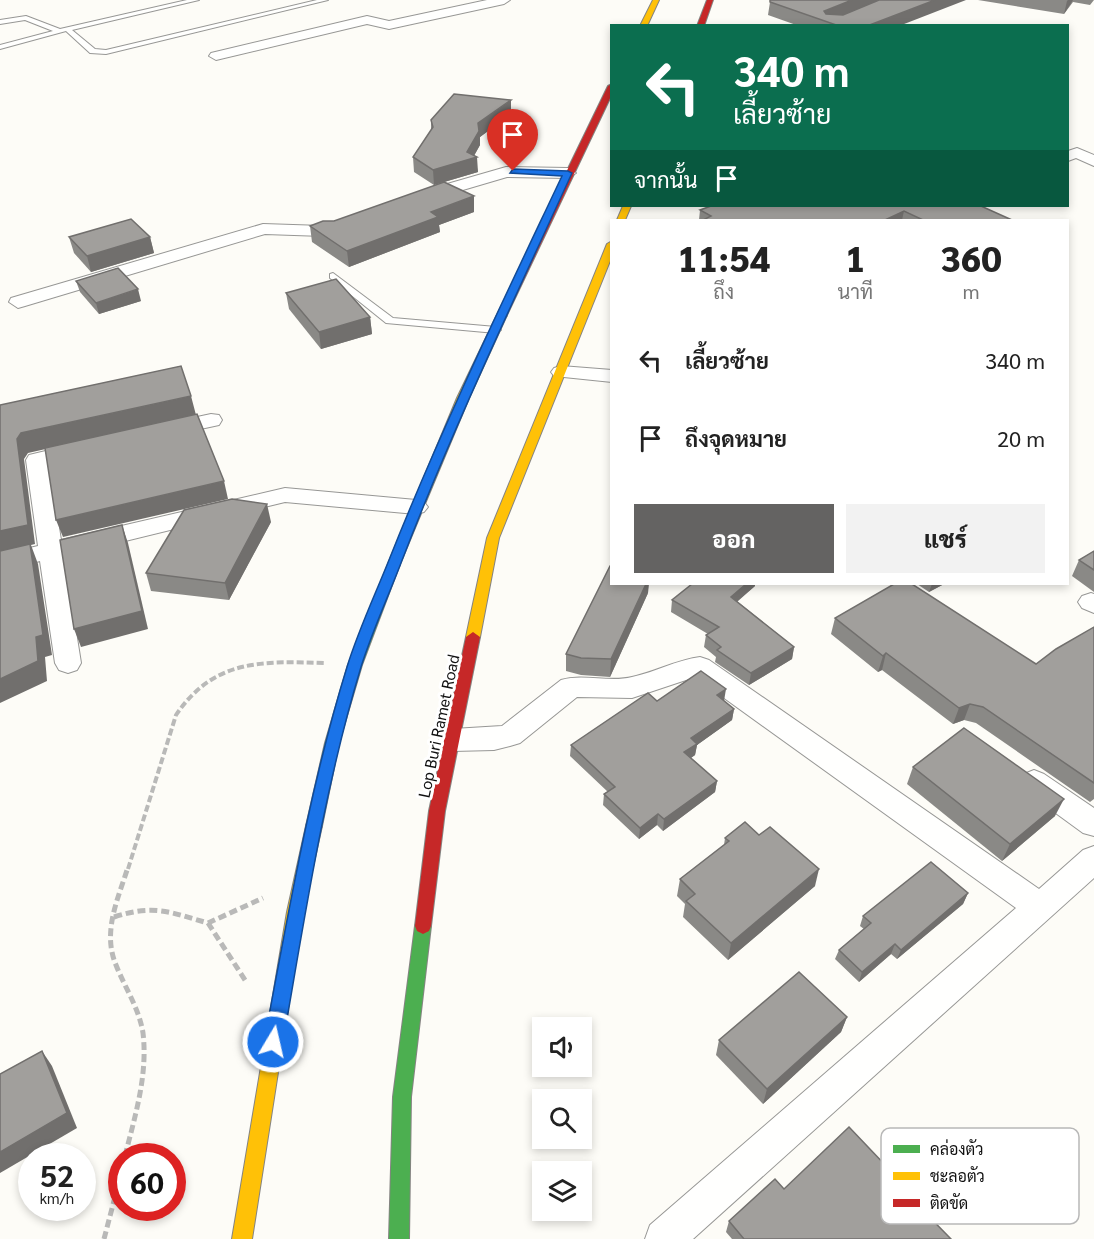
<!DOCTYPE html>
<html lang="th">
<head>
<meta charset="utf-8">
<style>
  :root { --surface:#fff; --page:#f2f2f2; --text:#222; --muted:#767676; --accent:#646362 }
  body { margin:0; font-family:Georgia,Sarabun,serif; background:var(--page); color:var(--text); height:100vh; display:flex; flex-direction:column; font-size:22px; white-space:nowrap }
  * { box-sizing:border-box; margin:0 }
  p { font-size:20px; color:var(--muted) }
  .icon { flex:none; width:33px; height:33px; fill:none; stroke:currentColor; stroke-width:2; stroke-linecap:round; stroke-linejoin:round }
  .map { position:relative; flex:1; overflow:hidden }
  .sheet { position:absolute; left:610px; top:219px; width:459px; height:366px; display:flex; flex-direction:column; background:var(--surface); border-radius:0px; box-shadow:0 3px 9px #0003 }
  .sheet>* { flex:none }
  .guide { position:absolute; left:610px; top:24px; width:459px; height:183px; border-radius:0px; box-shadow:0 3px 9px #0003; background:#0b6e4f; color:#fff; overflow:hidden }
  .fabs { position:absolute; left:532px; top:1017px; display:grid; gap:12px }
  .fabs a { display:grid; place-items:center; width:60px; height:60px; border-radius:0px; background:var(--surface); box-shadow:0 3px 9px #0003; font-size:30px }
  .speed { position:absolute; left:18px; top:1143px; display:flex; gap:12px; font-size:30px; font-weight:700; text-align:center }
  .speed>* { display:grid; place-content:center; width:78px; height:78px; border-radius:50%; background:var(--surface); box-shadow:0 3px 9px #0003; line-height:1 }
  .speed small { font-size:15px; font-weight:400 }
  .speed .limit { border:9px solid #d22; background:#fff; color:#111 }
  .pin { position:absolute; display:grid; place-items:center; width:51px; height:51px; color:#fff; margin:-62px -26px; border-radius:50% 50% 50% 0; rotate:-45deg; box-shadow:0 0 6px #0007 }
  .pin .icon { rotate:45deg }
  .me { position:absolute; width:66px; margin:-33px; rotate:9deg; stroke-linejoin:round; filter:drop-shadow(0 0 4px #0008) }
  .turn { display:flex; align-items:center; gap:21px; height:126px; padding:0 24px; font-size:27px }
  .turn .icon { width:78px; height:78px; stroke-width:2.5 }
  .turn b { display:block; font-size:42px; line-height:51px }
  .then { display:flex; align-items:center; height:57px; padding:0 24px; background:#0003; gap:12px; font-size:22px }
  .eta { display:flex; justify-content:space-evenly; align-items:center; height:102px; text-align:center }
  .eta b { font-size:36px; font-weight:800; line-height:42px }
  .primary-button { display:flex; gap:12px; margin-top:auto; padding:12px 24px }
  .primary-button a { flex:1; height:69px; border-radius:0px; background:var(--accent); color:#fff; font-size:24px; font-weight:800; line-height:69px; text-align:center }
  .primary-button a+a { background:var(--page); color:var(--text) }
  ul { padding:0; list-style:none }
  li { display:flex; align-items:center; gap:18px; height:78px; padding:0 24px }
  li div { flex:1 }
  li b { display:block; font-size:22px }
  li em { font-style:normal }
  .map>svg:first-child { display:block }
</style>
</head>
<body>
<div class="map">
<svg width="1094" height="1239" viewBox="0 0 1094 1239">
  <rect width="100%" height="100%" fill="#fdfcf7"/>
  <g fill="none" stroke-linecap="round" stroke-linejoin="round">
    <g stroke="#979795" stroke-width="2">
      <g id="lane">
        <path d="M187 0H199L72 30 95 49 106 50 317 0H328L106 54 90 53 66 31 0 49V45L53 31 25 20 0 24V20L26 16 60 29Z"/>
        <path d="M333 273 393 318 496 327 501 330 496 333 386 323 330 278V274Z"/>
      </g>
    </g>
    <g stroke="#979795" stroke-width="2">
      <g id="street">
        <path d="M487 0H510L504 4 389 29 367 24 216 60 209 56 211 53 367 16 389 21Z"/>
        <path d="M1077 148 1094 155V166L1076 158 1068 161V151Z"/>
        <path d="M506 167 568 168 576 173 568 178 507 177 422 202 414 197 416 193Z"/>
        <path d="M343 222 349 223 352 227 349 231 323 236 265 234 25 306 18 308 9 302 11 298 263 224 323 226Z"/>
        <path d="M561 366 612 370V382L554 376 551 372 554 368Z"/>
        <path d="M211 414 219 415 222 420 219 425 168 436 160 435 157 430 160 425Z"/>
        <path d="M79 443 87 445 90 450 87 455 49 464 61 540 285 488 416 500 424 502 428 507 424 512 416 514 285 502 64 556 81 663 77 670 68 673 59 670 55 663 40 561 0 571V555L38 546 26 460 29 455Z"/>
        <path d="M1091 593 1094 594V613L1082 608 1078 602 1082 596Z"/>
        <path d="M700 657 709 660 1039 889 1083 850 1094 846V878L693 1239H645L650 1225 1016 908 695 677 632 698 577 697 520 743 510 746 494 750 453 751 443 748 439 740 443 732 453 729 502 726 561 680C584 673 609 683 632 677 656 672 676 660 700 657Z"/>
        <path d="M1034 770 1044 774 1094 808V836L1083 833 1024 790 1020 782 1024 774Z"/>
      </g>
    </g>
    <g stroke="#858482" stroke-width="2">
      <g id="fast">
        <path d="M394 560 400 564 362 665 339 743 322 826 320 831 314 833 308 831 306 826 325 743 348 665 388 564Z"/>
        <path d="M423 918 429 921 431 926 411 1097 409 1239H389L393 1097 415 926 417 921Z"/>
      </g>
    </g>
    <g stroke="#858482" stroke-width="2">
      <g id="slow">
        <path d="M653 0H659L647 26H640Z"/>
        <path d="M623 206H631L625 220H617Z"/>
        <path d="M612 241V256L499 538 480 637 478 640H468L466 637 487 538 607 244Z"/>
        <path d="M502 312 507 315 469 398 400 564 399 567H389L388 564 457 398 497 315Z"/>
        <path d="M314 819 320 821 322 826 303 912 252 1239H232L287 912 306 826 308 821Z"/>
      </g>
    </g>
    <g stroke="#858482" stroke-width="2">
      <g id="jam">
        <path d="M707 0H713L704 26H697Z"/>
        <path d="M612 84V94L507 315 506 317H498L497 315 608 86Z"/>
        <path d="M473 632 480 637 445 811 431 926 429 931 423 934 417 931 415 926 429 811 466 637Z"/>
      </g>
    </g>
    <path stroke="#b9b9b8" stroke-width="4" stroke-dasharray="7 3" stroke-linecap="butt" d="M128 869 176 715C214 659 262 661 324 663"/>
    <g stroke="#b9b9b8" stroke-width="5" stroke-dasharray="8 4" stroke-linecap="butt">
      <path d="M114 917C155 904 169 912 208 923L263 898"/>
      <path d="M208 923 247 983"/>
      <path d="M125 1156C135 1116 148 1075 143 1033 139 1008 125 988 116 965 102 932 118 899 128 867"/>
      <path d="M104 1239 122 1170"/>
    </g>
    <use href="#lane" fill="#fffffe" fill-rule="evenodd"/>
    <use href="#street" fill="#fffffe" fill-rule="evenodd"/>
    <use href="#fast" fill="#4caf50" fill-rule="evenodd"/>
    <use href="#slow" fill="#ffc107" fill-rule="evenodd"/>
    <use href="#jam" fill="#c62828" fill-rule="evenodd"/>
  </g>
  <g fill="#8a8986">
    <path d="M978 0H1094L1090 5 1073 2 1064 14Z"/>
    <path d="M770 2 899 26H799L768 15Z"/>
    <path d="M511 114 480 137V145L474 156 478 172 434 185 414 172 413 157 431 130V120Z"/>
    <path d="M711 206H915H912L1012 220H699L700 210Z"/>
    <path d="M474 212 439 225 440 232 349 267 312 242 310 226 334 221Z"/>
    <path d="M69 237H150L154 253 91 272 74 253Z"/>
    <path d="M76 281 141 301 99 314 80 292Z"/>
    <path d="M286 293 370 317 372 334 321 349 289 309Z"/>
    <path d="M271 522 229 600 151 591 146 573Z"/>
    <path d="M1094 551V592L1072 576 1079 560Z"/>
    <path d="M917 584H944L929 592Z"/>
    <path d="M755 586 737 601 794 647 792 659 749 685 715 662 716 657 704 647 706 635 708 634 671 612 672 600Z"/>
    <path d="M648 593 610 677 581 675 566 671V654Z"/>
    <path d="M835 618 1036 664 1094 627V799L1090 802 976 723 964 720 953 724 882 670 878 672 831 634Z"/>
    <path d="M657 701H724L734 709 732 720 697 745 695 755 691 758 717 781 715 792 663 831 657 825 639 839 603 805 604 794 608 792 570 756 571 745Z"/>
    <path d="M913 767 1055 816 1002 861 907 784Z"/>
    <path d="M725 838 815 886 728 960 683 917 685 904 677 896 680 879 724 845Z"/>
    <path d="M968 893 963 904 897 959 891 954 859 982 835 959 839 950 864 929 860 926 863 916Z"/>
    <path d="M847 1017 841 1032 763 1104 716 1055 719 1040Z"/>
    <path d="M784 1189 905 1192 951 1239H732L726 1232 729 1221Z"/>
  </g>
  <g fill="#716f6d">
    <path d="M852 0H881L828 22 824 11Z"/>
    <path d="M935 0H966L899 26H867Z"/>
    <path d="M1068 0H1073L1064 14 1067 1Z"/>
    <path d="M511 100V114L480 137V145L472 159 477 157 478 172 434 185 433 170 467 152 478 123Z"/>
    <path d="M474 196V212L439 225 440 232 349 267 347 251 431 212Z"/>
    <path d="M889 206H915L890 214 886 218Z"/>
    <path d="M904 211 902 220H885Z"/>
    <path d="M150 237 154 253 91 272 87 256Z"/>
    <path d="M138 289 141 301 99 314 96 303Z"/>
    <path d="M370 317 372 334 321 349 319 332Z"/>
    <path d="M191 396 196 415 28 453 24 459 35 544 31 545 38 564 52 655 45 657 47 681 0 703V531L17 439 21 433Z"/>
    <path d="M224 481 228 499 63 537 56 520Z"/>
    <path d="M267 504 271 522 229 600 225 583Z"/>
    <path d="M122 525 128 543 148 629 81 647 74 629Z"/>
    <path d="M646 584H649L648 593 610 677 611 659Z"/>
    <path d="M746 584H755V586L729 609 731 597Z"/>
    <path d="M932 584H944L929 592Z"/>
    <path d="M794 647 792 659 749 685 751 673Z"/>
    <path d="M886 653 882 670 878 672 883 656Z"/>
    <path d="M726 689 724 701 717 695Z"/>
    <path d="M970 704 964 720 953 724 959 708Z"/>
    <path d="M734 709 732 720 697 745 695 755 682 764 684 752 691 738Z"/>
    <path d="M717 781 715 792 663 831 664 819Z"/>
    <path d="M1064 799 1055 816 1002 861 1010 844Z"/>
    <path d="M658 814 657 825 639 839 640 828Z"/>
    <path d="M819 869 815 886 728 960 731 943Z"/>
    <path d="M968 893 963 904 897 959 901 950Z"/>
    <path d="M895 944 891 954 859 982 862 972Z"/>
    <path d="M847 1017 841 1032 763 1104 767 1089Z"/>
    <path d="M42 1051 52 1066 77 1128 0 1173V1152Z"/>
  </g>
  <g fill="#a19f9c" stroke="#716f6d" stroke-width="1.5">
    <path d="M770 0H852L824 11 826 14 843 15 879 0H935L867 26H839L770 2Z"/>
    <path d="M454 94 511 100 478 123 479 131 467 152 477 157 433 170 413 157 433 127 431 120Z"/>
    <path d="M444 182 474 196 431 212 438 217 347 251 310 226 323 221H334Z"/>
    <path d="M711 206H981L1012 220H923L904 211 885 220H708L705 219 711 216 700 210Z"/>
    <path d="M131 219 150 237 87 256 69 237Z"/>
    <path d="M118 268 138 289 96 303 76 281Z"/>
    <path d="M336 279 370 317 319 332 286 293Z"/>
    <path d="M181 366 191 396 21 433 17 439 28 525 0 531V405Z"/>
    <path d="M197 414 224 481 56 520 45 448Z"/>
    <path d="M232 499 267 504 225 583 146 573 184 510Z"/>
    <path d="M122 525 142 611 74 629 60 540Z"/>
    <path d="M30 544 43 635 36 637 38 661 0 679V551Z"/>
    <path d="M1094 551V570L1079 560Z"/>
    <path d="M610 566H612V584H646L611 659 581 658 566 654Z"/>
    <path d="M692 584H746L731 597 794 647 751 673 717 650 721 647 706 635 719 627 672 600Z"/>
    <path d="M894 584H912L1036 664 1056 649 1094 627V783L983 707 970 704 959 708 886 653 883 656 835 618Z"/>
    <path d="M701 671 726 689 717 695 734 709 691 738 697 744 684 752 717 781 664 819 658 814 640 828 604 794 615 787 571 745 648 693 657 701Z"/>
    <path d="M964 728 1064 799 1010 844 913 767Z"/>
    <path d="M745 822 759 835 770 827 819 869 731 943 686 901 695 894 680 879 729 841 725 838Z"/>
    <path d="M931 862 968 893 901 950 895 944 862 972 839 950 871 923 863 916Z"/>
    <path d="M799 972 847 1017 767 1089 719 1040Z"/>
    <path d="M42 1051 67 1113 0 1152V1074Z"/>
    <path d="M849 1127 907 1188 904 1191 951 1239H744L729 1221 775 1179 784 1189Z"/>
  </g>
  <path fill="#1a73e8" stroke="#114b97" stroke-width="1.5" d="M513 169 568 171 572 173C513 302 452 430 401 563 388 597 372 632 361 667 324 789 305 916 283 1042L280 1048 273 1051 267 1048 264 1042C288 916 309 790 347 667 358 631 375 595 389 560 441 429 502 303 562 176L510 173Z"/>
  <g text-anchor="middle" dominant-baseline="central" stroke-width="6" stroke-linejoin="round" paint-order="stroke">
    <g font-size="16" fill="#111" stroke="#fff">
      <text transform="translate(438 726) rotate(-78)">Lop Buri Ramet Road</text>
    </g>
  </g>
  <rect x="881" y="1128" width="198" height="96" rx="9" fill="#fff" stroke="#b8b8b8" stroke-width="1.5"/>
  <rect x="893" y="1145" width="27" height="8" fill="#4caf50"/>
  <rect x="893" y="1172" width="27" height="8" fill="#ffc107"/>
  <rect x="893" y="1199" width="27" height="8" fill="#c62828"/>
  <g font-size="16" fill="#111">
    <text x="930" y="1155">คล่องตัว</text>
    <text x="930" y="1182">ชะลอตัว</text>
    <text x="930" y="1209">ติดขัด</text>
  </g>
</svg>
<div class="fabs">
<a><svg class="icon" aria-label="sound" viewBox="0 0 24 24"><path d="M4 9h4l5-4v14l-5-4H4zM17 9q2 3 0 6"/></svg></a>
<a><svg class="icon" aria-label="search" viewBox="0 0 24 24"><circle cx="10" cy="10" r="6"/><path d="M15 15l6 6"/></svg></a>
<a><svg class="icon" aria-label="layers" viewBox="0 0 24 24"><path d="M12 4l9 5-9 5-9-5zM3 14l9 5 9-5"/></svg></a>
</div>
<div class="speed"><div>52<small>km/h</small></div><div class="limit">60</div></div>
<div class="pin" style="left:513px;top:171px;background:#d93025"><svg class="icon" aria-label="arrive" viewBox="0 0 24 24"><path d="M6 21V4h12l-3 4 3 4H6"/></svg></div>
<svg class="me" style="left:273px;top:1042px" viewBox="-20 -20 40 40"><circle r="17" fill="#1a73e8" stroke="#fff" stroke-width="3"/><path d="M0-11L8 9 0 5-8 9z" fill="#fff"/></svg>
<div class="guide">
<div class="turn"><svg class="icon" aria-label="left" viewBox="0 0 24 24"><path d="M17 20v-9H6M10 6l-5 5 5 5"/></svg><div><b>340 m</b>เลี้ยวซ้าย</div></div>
<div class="then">จากนั้น<svg class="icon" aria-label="arrive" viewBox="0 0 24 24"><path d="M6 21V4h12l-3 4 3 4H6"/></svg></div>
</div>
<section class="sheet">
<div class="eta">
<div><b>11:54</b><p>ถึง</p></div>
<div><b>1</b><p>นาที</p></div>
<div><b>360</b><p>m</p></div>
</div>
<ul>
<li><svg class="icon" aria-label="left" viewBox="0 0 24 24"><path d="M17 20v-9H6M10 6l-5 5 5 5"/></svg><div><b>เลี้ยวซ้าย</b></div><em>340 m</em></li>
<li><svg class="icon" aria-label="arrive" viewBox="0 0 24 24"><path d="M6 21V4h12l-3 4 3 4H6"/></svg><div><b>ถึงจุดหมาย</b></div><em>20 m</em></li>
</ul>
<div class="primary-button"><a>ออก</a><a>แชร์</a></div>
</section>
</div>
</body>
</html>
